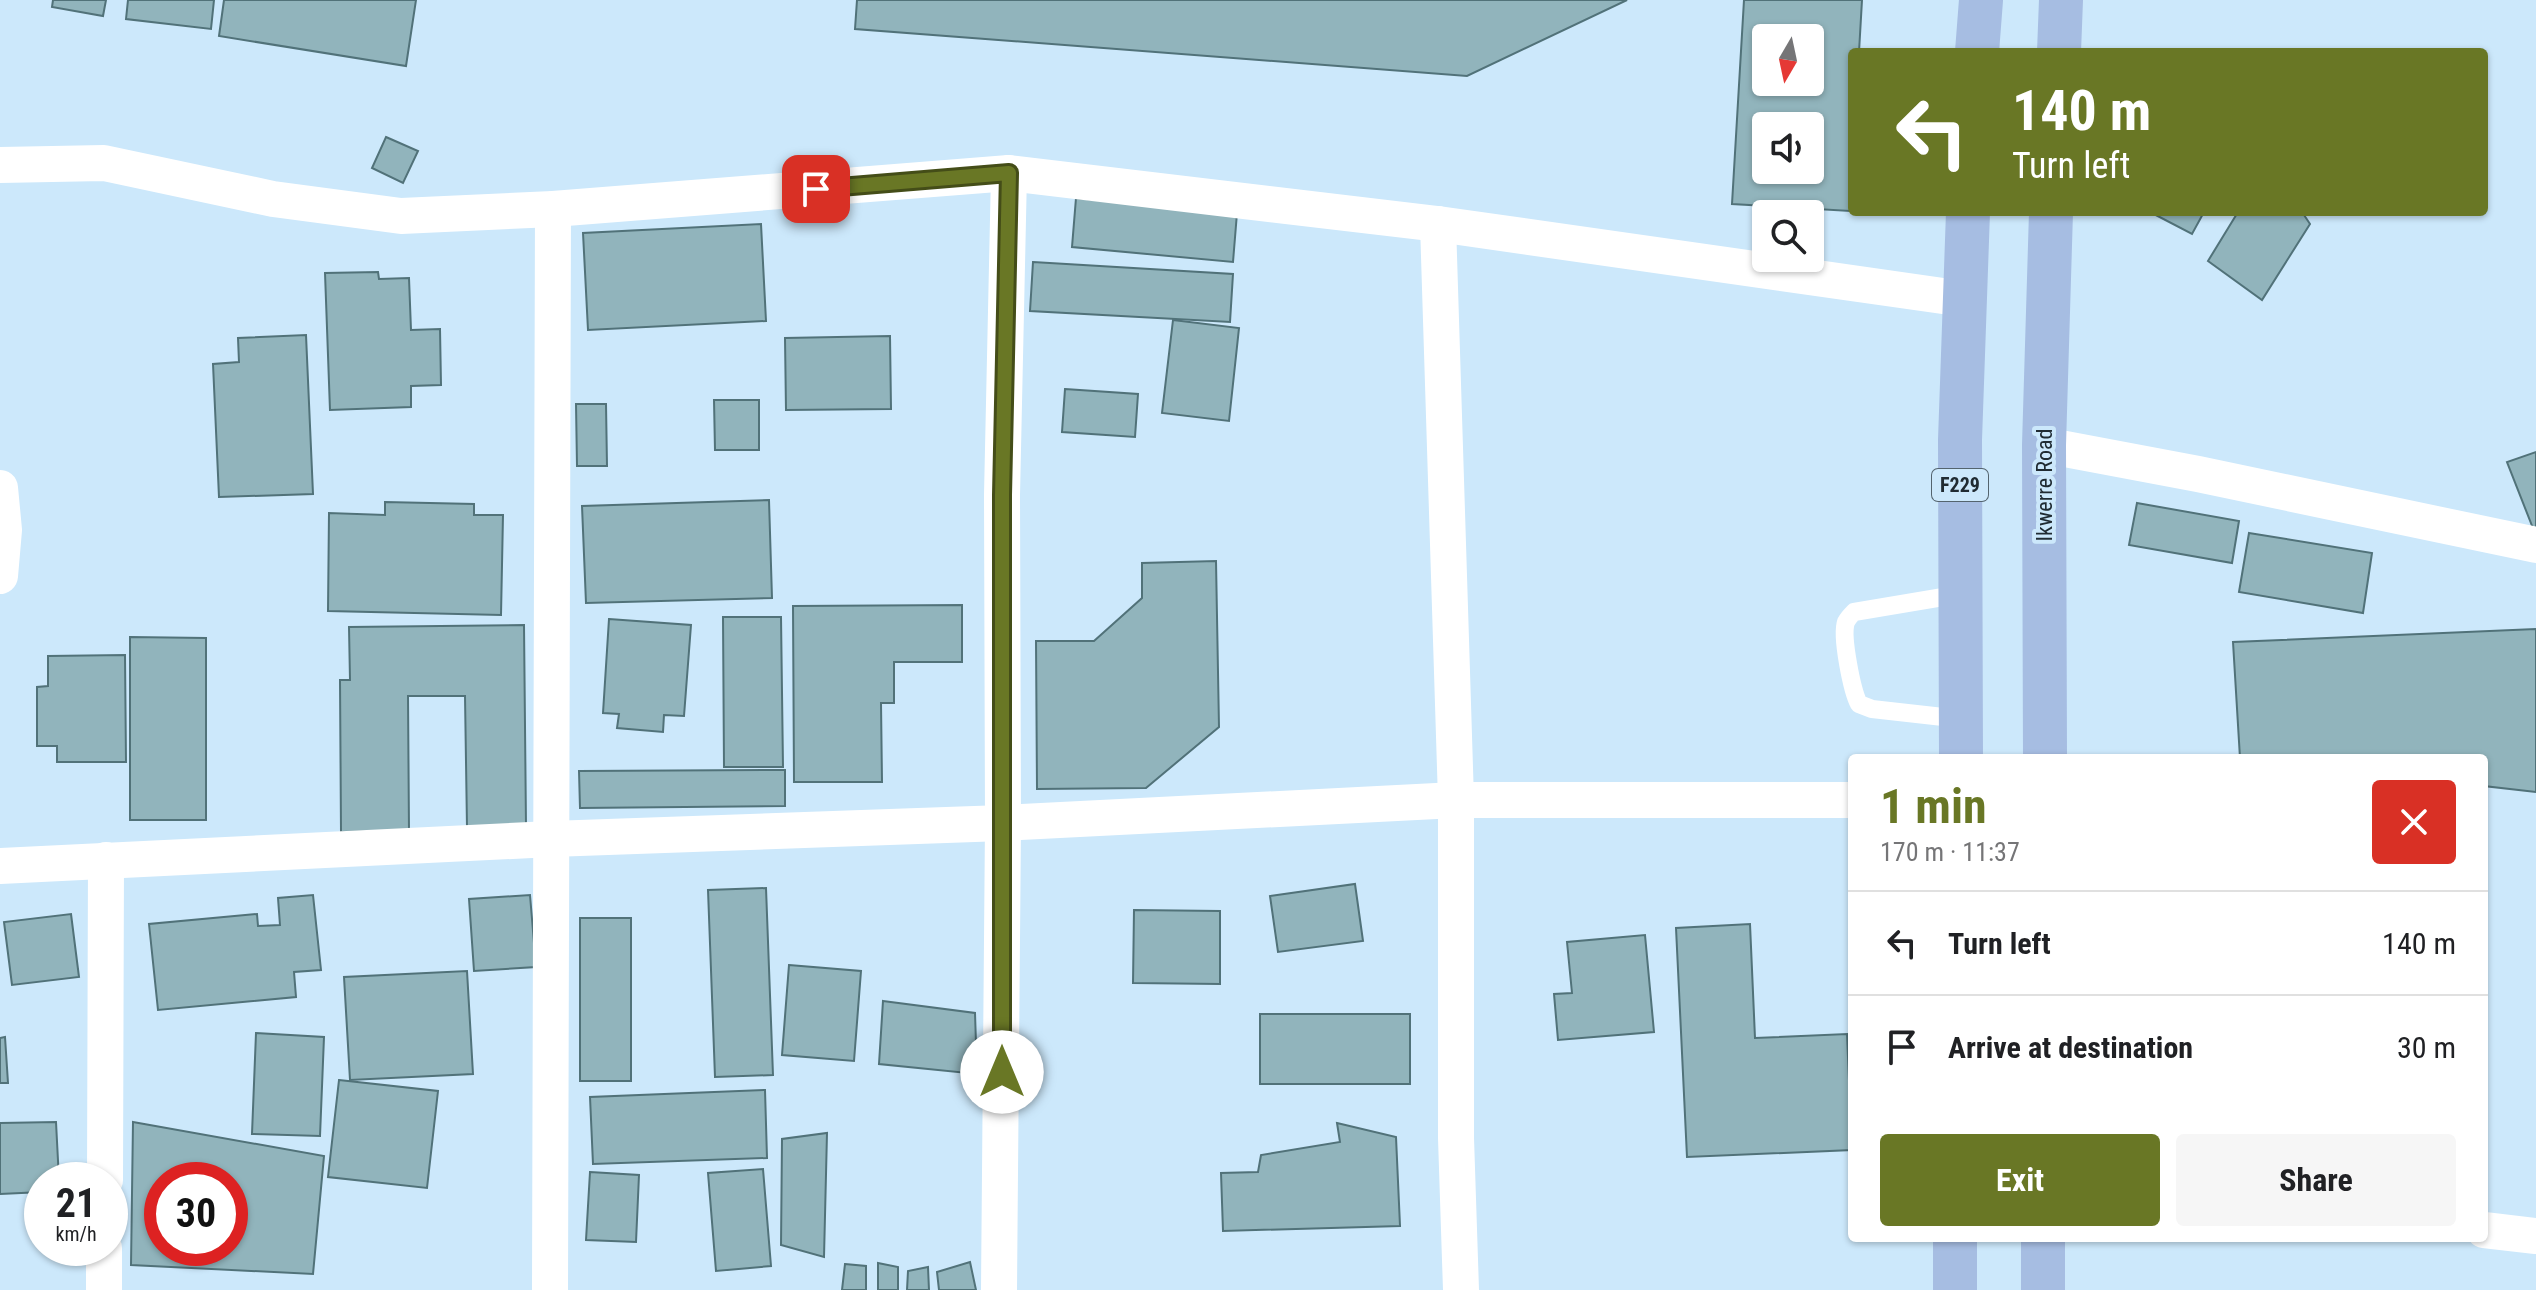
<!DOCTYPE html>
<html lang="en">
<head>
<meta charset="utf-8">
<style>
  :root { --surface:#fff; --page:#f6f6f6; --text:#202124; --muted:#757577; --line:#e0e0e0; --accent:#697725 }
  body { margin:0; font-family:"Roboto Condensed",sans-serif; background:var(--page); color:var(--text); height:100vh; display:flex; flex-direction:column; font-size:30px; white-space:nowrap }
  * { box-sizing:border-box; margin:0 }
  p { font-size:26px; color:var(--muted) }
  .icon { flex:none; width:44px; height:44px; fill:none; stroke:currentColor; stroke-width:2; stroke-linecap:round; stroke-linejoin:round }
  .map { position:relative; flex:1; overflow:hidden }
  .side { position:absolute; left:1848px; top:754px; width:640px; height:488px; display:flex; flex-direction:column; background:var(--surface); border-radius:8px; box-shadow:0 2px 6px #0004 }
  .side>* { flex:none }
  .guide { position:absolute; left:1848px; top:48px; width:640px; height:168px; border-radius:8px; box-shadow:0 2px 6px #0004; background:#697725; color:#fff; overflow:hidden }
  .needle { width:52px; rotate:189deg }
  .buttons { position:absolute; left:1752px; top:24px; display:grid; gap:16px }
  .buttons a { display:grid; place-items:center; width:72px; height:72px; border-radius:8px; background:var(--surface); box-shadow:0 2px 6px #0004; font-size:40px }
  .speed { position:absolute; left:24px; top:1162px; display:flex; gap:16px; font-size:40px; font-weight:700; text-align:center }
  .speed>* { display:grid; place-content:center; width:104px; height:104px; border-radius:50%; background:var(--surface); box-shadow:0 2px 6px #0004; line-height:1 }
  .speed small { font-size:20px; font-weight:400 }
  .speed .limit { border:12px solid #d22; background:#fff; color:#111 }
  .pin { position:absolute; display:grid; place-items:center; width:68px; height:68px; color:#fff; margin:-34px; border-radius:16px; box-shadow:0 4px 12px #0006 }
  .me { position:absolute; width:88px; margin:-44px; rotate:0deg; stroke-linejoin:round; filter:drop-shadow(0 0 6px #0008) }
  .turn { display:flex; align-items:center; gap:28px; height:168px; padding:0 32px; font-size:36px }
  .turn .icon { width:104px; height:104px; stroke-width:2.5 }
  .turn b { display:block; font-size:56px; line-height:68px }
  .round { display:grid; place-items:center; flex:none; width:84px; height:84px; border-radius:8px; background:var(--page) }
  .summary { display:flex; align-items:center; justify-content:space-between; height:136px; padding:0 32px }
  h1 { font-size:48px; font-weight:700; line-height:60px; color:var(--accent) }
  .action { display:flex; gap:16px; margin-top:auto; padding:16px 32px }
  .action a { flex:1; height:92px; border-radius:8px; background:var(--accent); color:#fff; font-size:32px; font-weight:700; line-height:92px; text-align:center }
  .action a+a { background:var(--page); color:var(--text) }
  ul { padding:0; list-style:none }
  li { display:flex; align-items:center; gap:24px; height:104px; padding:0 32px; border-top:2px solid var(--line) }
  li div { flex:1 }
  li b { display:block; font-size:30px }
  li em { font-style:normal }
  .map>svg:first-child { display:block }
</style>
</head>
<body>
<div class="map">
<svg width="2536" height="1290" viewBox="0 0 2536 1290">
  <rect width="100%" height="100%" fill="#cce8fb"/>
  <g fill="#91b4bc" stroke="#517279" stroke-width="2" fill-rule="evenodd">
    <path d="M53 0H106L103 16 52 7Z"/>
    <path d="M128 0H214L211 29 126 19Z"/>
    <path d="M224 0H416L406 66 219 36Z"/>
    <path d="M857 0H1627L1467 76 855 29Z"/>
    <path d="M1744 0H1862L1859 52H1852L1850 211 1732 204ZM1766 38H1810V82H1766ZM1766 126H1810V170H1766Z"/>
    <path d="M386 137 418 151 403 183 372 168Z"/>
    <path d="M1076 198 1237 213 1233 262 1072 247Z"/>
    <path d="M2150 212H2204L2192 234Z"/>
    <path d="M2238 212H2302L2310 224 2262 300 2208 261Z"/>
    <path d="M761 224 766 321 588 330 583 233Z"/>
    <path d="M1033 262 1233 274 1230 322 1030 311Z"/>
    <path d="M378 272 379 279 409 278 411 330 440 329 441 385 411 386V407L330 410 325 273Z"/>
    <path d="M1173 320 1239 328 1229 421 1162 413Z"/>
    <path d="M306 335 313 494 219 497 213 364 239 362 238 338Z"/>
    <path d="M890 336 891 409 786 410 785 338Z"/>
    <path d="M1065 389 1138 394 1135 437 1062 432Z"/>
    <path d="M714 400H759V450H715Z"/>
    <path d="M576 404H606L607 466H577Z"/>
    <path d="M2536 452V536L2507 462Z"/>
    <path d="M769 500 772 598 586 603 582 506Z"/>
    <path d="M385 502 474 504V515H503L501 615 328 611 329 513 385 515Z"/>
    <path d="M2137 503 2239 521 2232 563 2129 545Z"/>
    <path d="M2249 533 2372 553 2363 613 2239 592Z"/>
    <path d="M1216 561 1219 727 1146 788 1037 789 1036 641H1094L1142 598V563Z"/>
    <path d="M962 605V662H894V703H881L882 782H794L793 606Z"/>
    <path d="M723 617H781L783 767H724Z"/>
    <path d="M609 619 691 625 684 716 664 715 663 732 617 728 619 714 603 713Z"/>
    <path d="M524 625 526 826 467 827 465 696H408L409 831 341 832 340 680H350L349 627Z"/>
    <path d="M2536 629V792L2484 786V758H2240L2233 642Z"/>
    <path d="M130 637 206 638V820H130Z"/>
    <path d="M125 655 126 762H57V746H37V687L48 686V656Z"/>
    <path d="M785 770V806L580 808 579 771Z"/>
    <path d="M1355 884 1363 941 1278 952 1270 896Z"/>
    <path d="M766 888 773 1075 715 1077 708 890Z"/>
    <path d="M313 895 321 970 294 972 296 997 158 1010 149 924 257 914 258 926 280 925 278 898Z"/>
    <path d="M530 895 536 967 474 971 469 899Z"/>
    <path d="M1134 910 1220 911V984L1133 983Z"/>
    <path d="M71 914 79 977 12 985 4 922Z"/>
    <rect x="580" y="918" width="51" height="163"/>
    <path d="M1750 924 1755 1038 1847 1034 1852 1150 1687 1157 1676 928Z"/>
    <path d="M1645 935 1654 1032 1558 1040 1554 994 1572 993 1567 942Z"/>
    <path d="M789 965 861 971 854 1061 782 1055Z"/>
    <path d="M467 971 473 1074 350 1080 344 977Z"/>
    <path d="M883 1001 975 1013 977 1074 879 1064Z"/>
    <rect x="1260" y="1014" width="150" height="70"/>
    <path d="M256 1033 324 1037 320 1136 252 1134Z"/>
    <path d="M5 1037 8 1083H0V1038Z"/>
    <path d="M339 1080 438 1091 427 1188 328 1177Z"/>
    <path d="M765 1090 767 1158 593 1164 590 1097Z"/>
    <path d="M56 1122 59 1180H42V1192L0 1194V1123Z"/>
    <path d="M133 1122 324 1156 313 1274 131 1265ZM162 1180H230V1248H162Z"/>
    <path d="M1337 1123 1396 1137 1400 1226 1223 1231 1221 1173 1258 1172 1261 1155 1340 1142Z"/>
    <path d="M827 1133 824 1257 781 1245 782 1139Z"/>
    <path d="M763 1169 771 1266 716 1271 708 1173Z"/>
    <path d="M590 1172 639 1175 636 1242 586 1240Z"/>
    <path d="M970 1262 976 1290H939L937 1272Z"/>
    <path d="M878 1263 898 1267V1290H878Z"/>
    <path d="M845 1264 866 1266V1290H842Z"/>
    <path d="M928 1267 929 1290H907L908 1271Z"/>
  </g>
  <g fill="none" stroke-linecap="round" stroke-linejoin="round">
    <path stroke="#fff" stroke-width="18" d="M1961 719 1872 709 1859 704C1852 691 1841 636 1846 622 1848 618 1851 615 1854 612L1961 594"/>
    <g stroke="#fff" stroke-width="36">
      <path d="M0 165 104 163 273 199 401 216 553 209 1009 173 1438 224 1964 299"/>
      <path d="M1438 224 1456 800V1138L1461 1290"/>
      <path d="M2044 445 2198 474 2536 545"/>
      <path d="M0 488 4 530 0 576"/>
      <path d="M0 866 551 839 1003 823 1456 800H1852"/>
      <path d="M105 1180 106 860"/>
      <path d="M2484 1230 2536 1236"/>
      <path d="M104 1290V1248"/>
      <path d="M550 1290 553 209"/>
      <path d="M999 1290 1003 823 1002 495 1009 173"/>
    </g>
    <g stroke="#a6bde2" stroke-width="44">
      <path d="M1977 52 1981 0"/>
      <path d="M2059 52 2061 0"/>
      <path d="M1961 758 1960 440 1968 212"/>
      <path d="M2045 758 2044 445 2051 212"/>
      <path d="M1955 1290V1238"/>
      <path d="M2043 1290V1238"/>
    </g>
  </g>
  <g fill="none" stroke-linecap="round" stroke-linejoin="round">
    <g stroke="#444d18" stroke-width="20">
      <path id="route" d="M816 189 1009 173 1002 495V1072"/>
    </g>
    <use href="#route" stroke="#697725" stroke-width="14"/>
  </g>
  <g text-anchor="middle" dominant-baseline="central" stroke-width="8" stroke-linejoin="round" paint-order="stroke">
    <rect fill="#cce8fb" stroke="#54646e" stroke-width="2" x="1932" y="469" width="56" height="32" rx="6"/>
    <g font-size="20" font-weight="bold" fill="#202b32">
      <text x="1960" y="485">F229</text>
    </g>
    <g font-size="22" fill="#202b32" stroke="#cce8fb">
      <text transform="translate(2044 485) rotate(-90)">Ikwerre Road</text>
    </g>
  </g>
</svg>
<div class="buttons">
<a><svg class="needle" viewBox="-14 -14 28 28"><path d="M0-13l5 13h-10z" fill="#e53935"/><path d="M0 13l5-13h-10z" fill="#757577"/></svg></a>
<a><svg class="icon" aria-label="sound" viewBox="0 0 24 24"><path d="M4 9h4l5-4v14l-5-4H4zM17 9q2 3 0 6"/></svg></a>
<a><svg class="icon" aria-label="search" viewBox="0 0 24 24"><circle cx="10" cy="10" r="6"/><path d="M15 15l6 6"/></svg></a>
</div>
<div class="speed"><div>21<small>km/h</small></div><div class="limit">30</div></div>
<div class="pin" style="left:816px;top:189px;background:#d93025"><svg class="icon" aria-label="arrive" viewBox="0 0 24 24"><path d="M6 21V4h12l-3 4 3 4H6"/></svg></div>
<svg class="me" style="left:1002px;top:1072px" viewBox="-20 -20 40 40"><circle r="19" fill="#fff"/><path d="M0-13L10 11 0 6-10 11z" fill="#697725"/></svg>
<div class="guide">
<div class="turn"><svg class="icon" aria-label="left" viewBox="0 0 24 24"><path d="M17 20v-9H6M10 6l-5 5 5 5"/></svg><div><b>140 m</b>Turn left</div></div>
</div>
<section class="side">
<div class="summary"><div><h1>1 min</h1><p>170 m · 11:37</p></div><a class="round" style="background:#d93025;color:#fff"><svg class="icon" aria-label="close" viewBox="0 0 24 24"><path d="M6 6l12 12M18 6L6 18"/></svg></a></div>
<ul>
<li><svg class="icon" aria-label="left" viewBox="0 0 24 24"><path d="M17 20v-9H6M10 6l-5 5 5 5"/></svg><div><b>Turn left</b></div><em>140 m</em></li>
<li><svg class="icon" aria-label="arrive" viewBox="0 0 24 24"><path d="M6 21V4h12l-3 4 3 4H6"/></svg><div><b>Arrive at destination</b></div><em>30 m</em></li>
</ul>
<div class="action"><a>Exit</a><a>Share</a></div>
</section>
</div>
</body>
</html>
